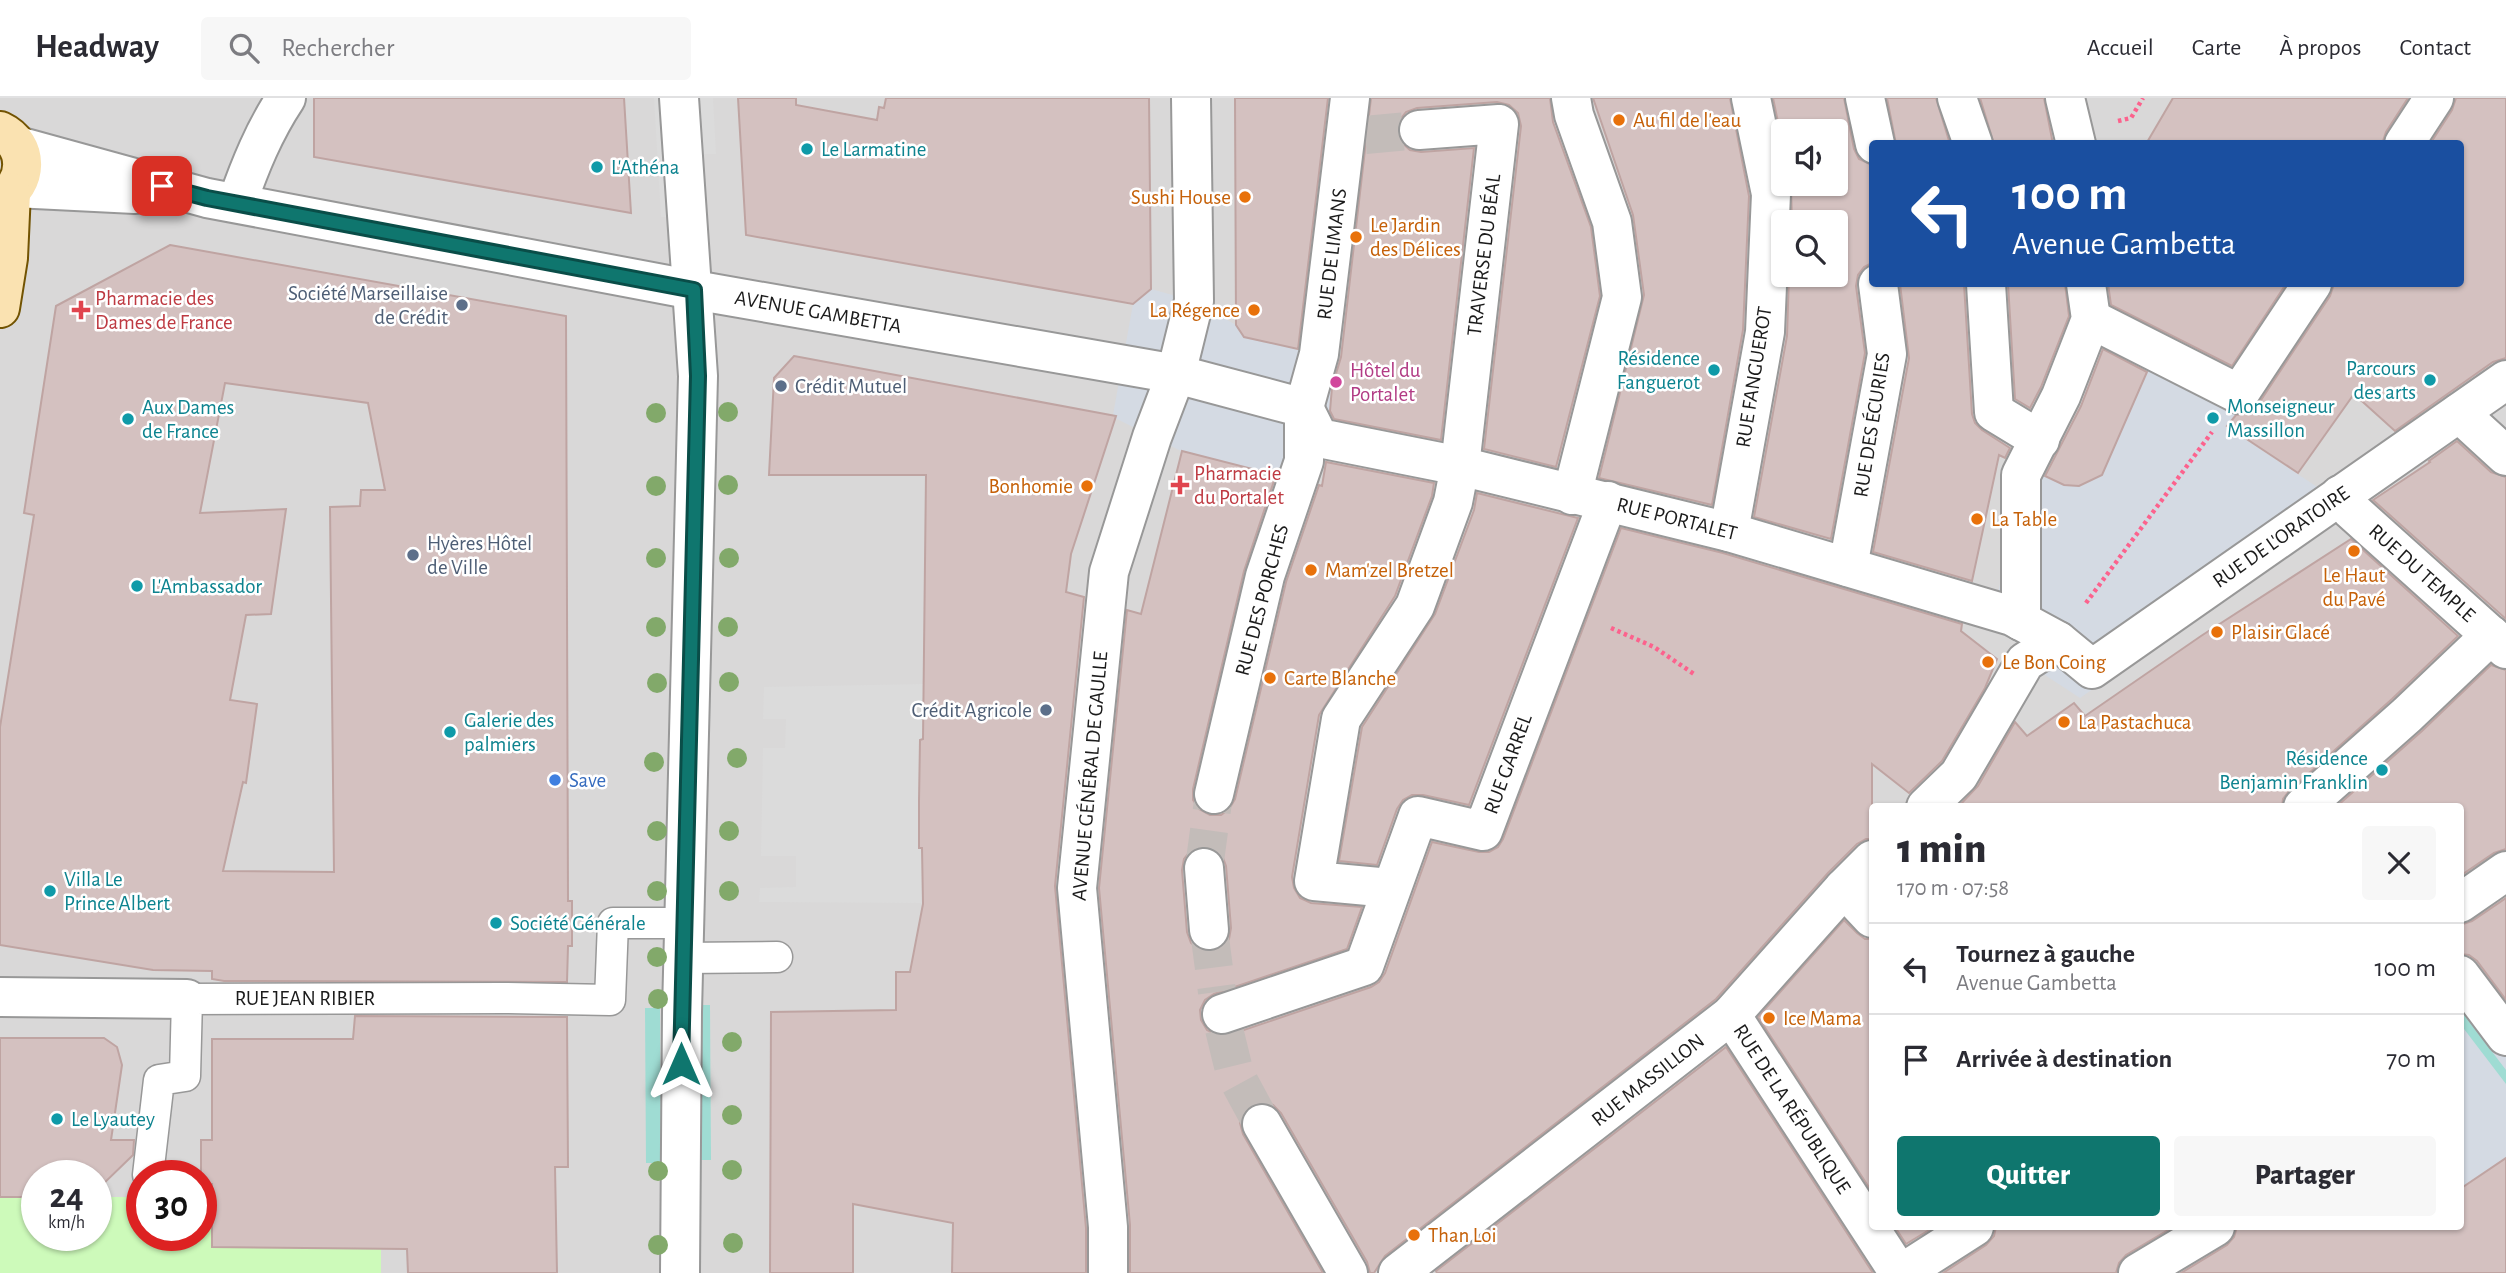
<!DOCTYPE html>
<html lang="fr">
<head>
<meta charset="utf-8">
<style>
  :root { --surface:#fff; --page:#f7f7f7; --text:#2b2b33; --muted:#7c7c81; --line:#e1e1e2; --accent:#0f766e }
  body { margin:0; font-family:"Alegreya Sans",sans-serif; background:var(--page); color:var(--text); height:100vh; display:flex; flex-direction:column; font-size:26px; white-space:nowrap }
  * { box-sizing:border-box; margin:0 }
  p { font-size:23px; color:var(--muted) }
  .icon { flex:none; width:38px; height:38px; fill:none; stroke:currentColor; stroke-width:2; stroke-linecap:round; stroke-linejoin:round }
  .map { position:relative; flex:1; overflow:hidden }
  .details { position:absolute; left:1869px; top:705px; width:595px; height:427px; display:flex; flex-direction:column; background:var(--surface); border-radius:7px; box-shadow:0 2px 5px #0004 }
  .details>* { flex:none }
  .hud { position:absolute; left:1869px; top:42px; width:595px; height:147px; border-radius:7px; box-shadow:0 2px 5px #0004; background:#1a4fa0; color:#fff; overflow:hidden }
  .fabs { position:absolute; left:1771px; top:21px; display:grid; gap:14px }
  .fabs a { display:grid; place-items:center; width:77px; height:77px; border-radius:7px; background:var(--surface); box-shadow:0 2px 5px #0004; font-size:35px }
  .speed { position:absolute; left:21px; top:1062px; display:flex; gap:14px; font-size:35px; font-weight:700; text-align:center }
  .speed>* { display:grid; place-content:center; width:91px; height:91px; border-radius:50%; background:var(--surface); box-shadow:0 2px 5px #0004; line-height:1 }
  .speed small { font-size:18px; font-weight:400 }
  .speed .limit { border:10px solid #d22; background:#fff; color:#111 }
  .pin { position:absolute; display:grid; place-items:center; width:60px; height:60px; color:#fff; margin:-30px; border-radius:14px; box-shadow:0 4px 10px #0006 }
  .me { position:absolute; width:77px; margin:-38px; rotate:0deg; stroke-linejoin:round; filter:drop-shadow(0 0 5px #0008) }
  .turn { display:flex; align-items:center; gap:24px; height:147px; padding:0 28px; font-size:32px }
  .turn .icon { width:91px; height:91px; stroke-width:2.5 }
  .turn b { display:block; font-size:49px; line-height:60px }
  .round { display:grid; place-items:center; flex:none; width:74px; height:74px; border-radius:7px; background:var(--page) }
  .headline { display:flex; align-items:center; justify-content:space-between; height:119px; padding:0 28px }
  h1 { font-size:42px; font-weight:800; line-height:52px }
  .action { display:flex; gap:14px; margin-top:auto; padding:14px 28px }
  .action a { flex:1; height:80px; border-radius:7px; background:var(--accent); color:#fff; font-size:28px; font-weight:800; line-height:80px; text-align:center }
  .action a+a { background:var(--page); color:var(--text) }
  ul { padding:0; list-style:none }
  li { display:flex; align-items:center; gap:21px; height:91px; padding:0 28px; border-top:2px solid var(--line) }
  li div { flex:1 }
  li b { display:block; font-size:26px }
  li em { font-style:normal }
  header { display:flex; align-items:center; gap:42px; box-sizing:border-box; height:98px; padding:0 35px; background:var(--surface); border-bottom:2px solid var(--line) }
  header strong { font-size:33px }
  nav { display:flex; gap:38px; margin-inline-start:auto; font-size:24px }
  .search { width:490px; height:63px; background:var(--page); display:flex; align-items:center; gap:18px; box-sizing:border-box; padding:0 24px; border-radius:7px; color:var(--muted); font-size:26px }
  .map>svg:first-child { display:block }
</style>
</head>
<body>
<header>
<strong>Headway</strong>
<div class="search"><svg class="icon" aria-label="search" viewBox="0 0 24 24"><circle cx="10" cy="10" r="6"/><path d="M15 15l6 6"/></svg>Rechercher</div>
<nav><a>Accueil</a><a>Carte</a><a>À propos</a><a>Contact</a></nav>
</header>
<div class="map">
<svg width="2506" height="1175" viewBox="0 0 2506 1175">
  <rect width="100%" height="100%" fill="#ede4e0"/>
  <path fill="#d9d8d8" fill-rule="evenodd" d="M0 0H2506V1175H0ZM1783 33H1836V86H1783ZM1872 46H2460V186H1872ZM1783 124H1836V177H1783ZM1872 709H2460V1129H1872ZM37 1078H96V1138H37ZM142 1078H201V1138H142Z"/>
  <path fill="#cdfaba" d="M0 1099H37V1138H96V1099H142V1138H201V1099H212L213 1149 381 1151V1175H0Z"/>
  <g fill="#dbdbdb">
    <path d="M654 0H668L675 119H661Z"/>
    <path d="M700 0H713L716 56H703Z"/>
    <path d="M924 586 923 641 920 642 919 749 922 750 924 805 759 804 760 790 796 789V758H761L763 650H785L786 621H763L764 589Z"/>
  </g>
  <g fill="#d4dae3">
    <path d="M1151 191 1194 203 1236 227 1245 239 1336 260 1328 326 1304 363 1264 374 1181 353 1115 320 1113 317 1133 206Z"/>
    <path d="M2148 272 2238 314 2227 329 2350 411 2080 600 2025 564 2012 518 1998 496 2021 377 2045 368 2052 382 2064 387 2079 388 2087 384 2095 375 2102 378Z"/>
    <path d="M2460 877 2506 938V1060L2461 1090Z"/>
  </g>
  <g fill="#9fdcd3">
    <path d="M696 907H710L711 1062H697Z"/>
    <path d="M645 910H660L661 1065H646Z"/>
    <path d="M2461 913 2506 972V986L2461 927Z"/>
  </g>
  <g fill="#d4c1c0" stroke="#bfa4a2" stroke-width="2" fill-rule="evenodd">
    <path d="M314 0H624L631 115 314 59Z"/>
    <path d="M738 0H796V7L877 22 879 9 884 10 886 0H1149L1151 191 1133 206 746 137Z"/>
    <path d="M1235 0H1328L1298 251 1244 239 1236 227Z"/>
    <path d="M1371 0H1550L1553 24 1591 129 1600 198 1556 369 1484 351 1521 28 1518 15 1509 7 1497 4 1417 10 1406 14 1399 23 1397 33 1401 44 1410 52 1421 54 1474 50 1441 342 1334 321 1330 313 1332 289 1341 259Z"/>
    <path d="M1593 0H1730L1749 98 1743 232 1712 407 1599 380 1644 197 1633 117Z"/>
    <path d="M1773 0H1844L1854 51 1859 61 1872 67V165L1864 169 1858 177 1856 188 1865 255 1831 441 1754 419 1787 238 1789 177H1836V124H1792L1791 86H1836V33H1783V48Z"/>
    <path d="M1887 0H1936L1950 46H1896Z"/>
    <path d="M1980 0H2044L2053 46H1994Z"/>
    <path d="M2173 0H2408L2386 34 2382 46H2146Z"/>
    <path d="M2456 0H2506V260L2493 264 2395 333 2354 296 2298 375 2227 328 2236 317 2249 315 2257 308 2330 198 2334 186H2460V46H2430L2452 12Z"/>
    <path d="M170 147 566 218 568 803H572V848H568L567 884 224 883 212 881V873L153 872 0 847V629L34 417 24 415 56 208ZM225 285 368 305 385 392H361L360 408 330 409 334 774 223 773 243 684 246 685 257 606 230 602 246 517 271 516 286 411 200 415Z"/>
    <path d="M1900 186H1964L1972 316 1975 325 1982 332 2010 350 2005 360 1999 357 1972 483 1873 454 1909 260Z"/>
    <path d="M2008 186H2065L2069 218 2041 289 2030 310 2015 301Z"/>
    <path d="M2108 186H2286L2232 268 2111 207Z"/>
    <path d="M2103 251 2147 274 2102 377 2079 388 2064 387 2045 378 2081 308Z"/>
    <path d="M794 258 1116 318 1071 456 1066 494 1084 499 1055 788 1086 1130V1175H952L953 1125 853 1106V1175H770L771 914 896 912V874H910L923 806 922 750H919V703L920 642 923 641 926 377H769L774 280Z"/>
    <path d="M2457 343 2491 374 2506 379V521L2373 402 2430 364 2429 363Z"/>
    <path d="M1182 353 1276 377 1244 473 1193 691V702L1199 711 1210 717H1221L1229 711 1235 701 1286 484 1319 387 1322 388 1326 364 1434 385 1432 398 1395 498 1319 617 1292 779 1294 790 1300 800 1311 805 1362 809 1347 851 1214 896 1205 902 1200 912 1201 922 1207 932 1217 937H1229L1371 889 1379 884 1385 875 1432 744 1479 754H1489L1498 749 1503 741 1621 430 1723 455 1962 526 1961 533 1997 561 1985 590 1942 663 1909 695 1872 666V741H1866L1857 746 1828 775 1716 901 1385 1158 1374 1175H1370L1367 1164 1281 1015 1273 1007 1263 1004 1252 1007 1243 1015 1240 1025 1243 1036 1323 1175H1130V1127L1099 790 1127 512 1141 516ZM1203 748 1214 751 1222 757 1226 768 1231 830 1229 841 1222 850 1210 854 1199 851 1191 845 1187 834 1182 772 1184 761 1191 752Z"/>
    <path d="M1477 395 1578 420 1469 707 1423 697H1412L1403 702 1397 711 1377 767 1339 763 1362 629 1435 516 1474 412Z"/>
    <path d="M2351 441 2458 538 2392 601 2289 693 2283 701 2282 709H1958L1978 688 2015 624 2027 638 2074 605 2085 618 2201 538Z"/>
    <path d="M2491 567 2506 572V751L2494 755 2460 778V709H2336L2422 633Z"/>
    <path d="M2506 800V902L2477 863 2469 857 2460 856V827L2472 823Z"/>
    <path d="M1844 822 1857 835 1865 841H1872V1094L1758 919Z"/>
    <path d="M355 918 567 919 568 1069H555L557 1175H408L407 1151 212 1149V1086H201V1042H212V941H353Z"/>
    <path d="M0 940H104L117 949 122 967 111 1042H134L133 1057 96 1093V1078H37V1099H0Z"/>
    <path d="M1726 949 1873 1175H1437L1436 1173Z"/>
    <path d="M2506 1060V1175H2181L2227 1147 2234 1139 2237 1129H2460V1091Z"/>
    <path d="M1895 1129H1934L1906 1146Z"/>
    <path d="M1996 1129H2173L2126 1157 2119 1165 2116 1175H1943L1986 1147 1994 1138Z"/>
  </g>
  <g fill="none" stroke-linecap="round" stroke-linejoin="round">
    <g stroke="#c3bcb9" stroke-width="38" stroke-dasharray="38 19" stroke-linecap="butt">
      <path d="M1365 37 1419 32"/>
      <path d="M1204 770 1214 696"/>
      <path d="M1209 832 1217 894"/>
      <path d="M1224 931 1235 976 1262 1026"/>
    </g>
    <g stroke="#989898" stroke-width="33">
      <g id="lane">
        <path d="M683 860 777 859"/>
        <path d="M148 1077 159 982 185 978 187 901 504 900 610 902 613 825H684"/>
      </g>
    </g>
    <g stroke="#989898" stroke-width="42">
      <g id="street">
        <path d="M679 0 698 278 682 914 680 1175"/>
        <path d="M1571 0 1574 17 1612 124 1622 199 1572 397"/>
        <path d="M1865 0 1875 46"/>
        <path d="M1957 0 1973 46"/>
        <path d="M2065 0 2076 46"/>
        <path d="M2404 46 2434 0"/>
        <path d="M18 48 207 100 694 192 1176 276 1304 310"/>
        <path d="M15 90 135 96"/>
        <path d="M237 105C250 68 264 33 286 0"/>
        <path d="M1986 186 1994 314 2040 342"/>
        <path d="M2091 221 2239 296 2312 186"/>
        <path d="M1304 310 1319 340 1460 368 1729 434 2012 518 2058 543 2092 571 2506 282"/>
        <path d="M2459 315 2506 358"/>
        <path d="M2340 397 2350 411 2506 551"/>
        <path d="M1729 434 1765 234 1771 96 1751 0"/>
        <path d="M1848 469 1887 256 1878 186"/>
        <path d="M2021 523V377L2061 298 2091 221 2086 186"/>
        <path d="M1214 696 1265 478 1304 363V310L1319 256 1350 0"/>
        <path d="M1926 709 1959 677 2025 564 2058 543"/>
        <path d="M2303 709 2407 617 2491 537"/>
        <path d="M1204 770 1209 832"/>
        <path d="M1390 790 1314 783 1341 621 1415 508 1453 404 1460 368 1499 26 1419 32"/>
        <path d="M1844 790 1872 820"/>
        <path d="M2460 805 2506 773"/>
        <path d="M2460 877 2506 938"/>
        <path d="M0 899 187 901"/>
        <path d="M1222 916 1364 868 1418 718 1483 733 1608 403"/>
        <path d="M1731 917 1899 1175"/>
        <path d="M1262 1026 1348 1175"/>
        <path d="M1108 1175V1129L1077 790 1109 474 1152 339 1176 276 1194 203 1191 0"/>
        <path d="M1398 1175 1731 917 1844 790 1872 762"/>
        <path d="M1902 1175 1974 1129"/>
        <path d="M2138 1175 2215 1129"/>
      </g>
    </g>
    <g stroke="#725302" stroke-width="42">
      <g id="secondary">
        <path d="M0 33C30 47 29 86 0 101"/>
        <path d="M0 210 8 160 11 94"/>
      </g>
    </g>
    <g stroke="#fc628d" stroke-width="4.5" stroke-dasharray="3.5 3.5" stroke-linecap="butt">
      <path d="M2118 23 2131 20 2143 0"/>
      <path d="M2086 505 2212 334"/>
      <path d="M1611 530 1654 549 1694 576"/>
    </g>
    <use href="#lane" stroke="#fff" stroke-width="30"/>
    <use href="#street" stroke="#fff" stroke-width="38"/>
    <use href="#secondary" stroke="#fae2b1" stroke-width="38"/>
  </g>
  <g fill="#82a96a">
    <circle cx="728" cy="314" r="10"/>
    <circle cx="656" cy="315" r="10"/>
    <circle cx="728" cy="387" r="10"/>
    <circle cx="656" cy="388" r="10"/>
    <circle cx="656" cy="460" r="10"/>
    <circle cx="729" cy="460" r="10"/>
    <circle cx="656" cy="529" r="10"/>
    <circle cx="728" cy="529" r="10"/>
    <circle cx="729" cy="584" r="10"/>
    <circle cx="657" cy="585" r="10"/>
    <circle cx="737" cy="660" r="10"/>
    <circle cx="654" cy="664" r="10"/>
    <circle cx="657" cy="733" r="10"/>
    <circle cx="729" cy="733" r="10"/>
    <circle cx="657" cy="793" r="10"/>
    <circle cx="729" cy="793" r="10"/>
    <circle cx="657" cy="859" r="10"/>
    <circle cx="658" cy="901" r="10"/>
    <circle cx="732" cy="944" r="10"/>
    <circle cx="732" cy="1017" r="10"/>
    <circle cx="732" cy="1072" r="10"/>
    <circle cx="658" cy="1073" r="10"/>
    <circle cx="733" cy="1145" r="10"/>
    <circle cx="658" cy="1147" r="10"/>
  </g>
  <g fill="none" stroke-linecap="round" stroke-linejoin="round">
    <g stroke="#0a4d48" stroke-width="18">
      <path id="route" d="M162 88 207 100 694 192 698 278 681 966"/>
    </g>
    <use href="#route" stroke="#0f766e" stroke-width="12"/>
  </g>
  <g fill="#e8710a" stroke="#fff" stroke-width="2.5">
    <circle cx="1619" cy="22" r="7"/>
    <circle cx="1245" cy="99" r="7"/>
    <circle cx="1356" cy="139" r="7"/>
    <circle cx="1254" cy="212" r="7"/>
    <circle cx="1087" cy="388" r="7"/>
    <circle cx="1977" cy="421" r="7"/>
    <circle cx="2354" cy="453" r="7"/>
    <circle cx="1311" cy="472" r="7"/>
    <circle cx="2217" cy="534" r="7"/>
    <circle cx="1988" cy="564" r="7"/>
    <circle cx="1270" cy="580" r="7"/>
    <circle cx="2064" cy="624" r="7"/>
    <circle cx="1769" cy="920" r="7"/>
    <circle cx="1414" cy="1137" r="7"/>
  </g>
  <g fill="#0f9aa8" stroke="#fff" stroke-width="2.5">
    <circle cx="807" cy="51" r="7"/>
    <circle cx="597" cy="69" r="7"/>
    <circle cx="1714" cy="272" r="7"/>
    <circle cx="2430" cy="282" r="7"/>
    <circle cx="2213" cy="320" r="7"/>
    <circle cx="128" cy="321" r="7"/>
    <circle cx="137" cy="488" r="7"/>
    <circle cx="450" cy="634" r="7"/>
    <circle cx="2382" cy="672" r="7"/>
    <circle cx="50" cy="793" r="7"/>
    <circle cx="496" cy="825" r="7"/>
    <circle cx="57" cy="1021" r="7"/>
  </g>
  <g fill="#5c6f8a" stroke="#fff" stroke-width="2.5">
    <circle cx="462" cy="207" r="7"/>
    <circle cx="781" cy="288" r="7"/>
    <circle cx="413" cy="457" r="7"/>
    <circle cx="1046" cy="612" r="7"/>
  </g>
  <g fill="#e0444e" stroke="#fff" stroke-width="2.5">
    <path d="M77.5 201.5h7v7h7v7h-7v7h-7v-7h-7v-7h7z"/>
    <path d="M1176.5 376.5h7v7h7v7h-7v7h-7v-7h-7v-7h7z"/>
  </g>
  <circle fill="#d1479c" stroke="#fff" stroke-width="2.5" cx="1336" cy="284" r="7"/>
  <circle fill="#3f7fe0" stroke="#fff" stroke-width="2.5" cx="555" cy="682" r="7"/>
  <g text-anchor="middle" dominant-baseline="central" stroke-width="5" stroke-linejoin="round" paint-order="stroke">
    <g font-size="21" fill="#c56008" stroke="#fff" text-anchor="start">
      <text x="1633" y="22">Au fil de l'eau</text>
      <text x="1231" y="99" text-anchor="end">Sushi House</text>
      <text x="1370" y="127">Le Jardin<tspan x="1370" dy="24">des Délices</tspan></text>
      <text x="1240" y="212" text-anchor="end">La Régence</text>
      <text x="1073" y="388" text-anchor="end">Bonhomie</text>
      <text x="1991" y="421">La Table</text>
      <text x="1325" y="472">Mam'zel Bretzel</text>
      <text x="2354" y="477" text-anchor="middle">Le Haut<tspan x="2354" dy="24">du Pavé</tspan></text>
      <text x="2231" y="534">Plaisir Glacé</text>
      <text x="2002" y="564">Le Bon Coing</text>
      <text x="1284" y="580">Carte Blanche</text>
      <text x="2078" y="624">La Pastachuca</text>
      <text x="1783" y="920">Ice Mama</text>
      <text x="1428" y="1137">Than Loi</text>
    </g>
    <g font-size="21" fill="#0d838f" stroke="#fff" text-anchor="start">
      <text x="821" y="51">Le Larmatine</text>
      <text x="611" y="69">L'Athéna</text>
      <text x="1700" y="260" text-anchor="end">Résidence<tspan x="1700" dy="24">Fanguerot</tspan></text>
      <text x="2416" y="270" text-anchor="end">Parcours<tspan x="2416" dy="24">des arts</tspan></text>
      <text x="2227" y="308">Monseigneur<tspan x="2227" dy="24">Massillon</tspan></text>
      <text x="142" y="309">Aux Dames<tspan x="142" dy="24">de France</tspan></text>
      <text x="151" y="488">L'Ambassador</text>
      <text x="464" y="622">Galerie des<tspan x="464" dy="24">palmiers</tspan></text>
      <text x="2368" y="660" text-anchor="end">Résidence<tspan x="2368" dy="24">Benjamin Franklin</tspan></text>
      <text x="64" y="781">Villa Le<tspan x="64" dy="24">Prince Albert</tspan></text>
      <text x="510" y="825">Société Générale</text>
      <text x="71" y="1021">Le Lyautey</text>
    </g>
    <g font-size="21" fill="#1b1b1b" stroke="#fff">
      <text transform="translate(1332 156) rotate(-83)">RUE DE LIMANS</text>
      <text transform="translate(1484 157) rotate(-83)">TRAVERSE DU BÉAL</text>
      <text transform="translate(818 214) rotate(10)">AVENUE GAMBETTA</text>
      <text transform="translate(1754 279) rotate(-81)">RUE FANGUEROT</text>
      <text transform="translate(1872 327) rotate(-81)">RUE DES ÉCURIES</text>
      <text transform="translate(1677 421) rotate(14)">RUE PORTALET</text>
      <text transform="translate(2281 439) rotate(-35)">RUE DE L'ORATOIRE</text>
      <text transform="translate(2422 475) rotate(42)">RUE DU TEMPLE</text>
      <text transform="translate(1262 502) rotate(-75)">RUE DES PORCHES</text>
      <text transform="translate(1508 666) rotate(-70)">RUE GARREL</text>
      <text transform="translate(1090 678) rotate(-85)">AVENUE GÉNÉRAL DE GAULLE</text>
      <text x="305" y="900">RUE JEAN RIBIER</text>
      <text transform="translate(1648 982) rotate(-38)">RUE MASSILLON</text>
      <text transform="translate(1792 1011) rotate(57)">RUE DE LA RÉPUBLIQUE</text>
    </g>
    <g font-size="21" fill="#4e5e75" stroke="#fff" text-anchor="end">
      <text x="448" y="195">Société Marseillaise<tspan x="448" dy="24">de Crédit</tspan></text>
      <text x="795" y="288" text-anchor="start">Crédit Mutuel</text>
      <text x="427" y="445" text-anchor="start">Hyères Hôtel<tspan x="427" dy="24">de Ville</tspan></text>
      <text x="1032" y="612">Crédit Agricole</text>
    </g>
    <g font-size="21" fill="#be3a42" stroke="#fff" text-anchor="start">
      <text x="95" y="200">Pharmacie des<tspan x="95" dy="24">Dames de France</tspan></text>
      <text x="1194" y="375">Pharmacie<tspan x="1194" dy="24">du Portalet</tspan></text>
    </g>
    <g font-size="21" fill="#b23c85" stroke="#fff" text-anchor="start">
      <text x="1350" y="272">Hôtel du<tspan x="1350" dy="24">Portalet</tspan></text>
    </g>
    <g font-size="21" fill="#366cbe" stroke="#fff" text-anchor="start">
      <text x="569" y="682">Save</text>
    </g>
  </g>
</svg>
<div class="fabs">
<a><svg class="icon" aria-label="sound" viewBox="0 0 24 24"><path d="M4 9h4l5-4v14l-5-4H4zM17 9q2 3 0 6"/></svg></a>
<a><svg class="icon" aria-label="search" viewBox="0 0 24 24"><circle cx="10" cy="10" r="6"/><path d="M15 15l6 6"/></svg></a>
</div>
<div class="speed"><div>24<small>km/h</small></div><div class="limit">30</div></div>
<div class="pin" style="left:162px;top:88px;background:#d93025"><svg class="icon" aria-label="arrive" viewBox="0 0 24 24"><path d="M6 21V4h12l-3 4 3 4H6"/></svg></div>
<svg class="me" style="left:681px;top:966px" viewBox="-20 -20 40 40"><path d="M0-17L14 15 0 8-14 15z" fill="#0f766e" stroke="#fff" stroke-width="4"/></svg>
<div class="hud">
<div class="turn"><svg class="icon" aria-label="left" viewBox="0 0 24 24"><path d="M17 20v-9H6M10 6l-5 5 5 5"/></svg><div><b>100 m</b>Avenue Gambetta</div></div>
</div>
<section class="details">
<div class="headline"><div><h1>1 min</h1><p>170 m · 07:58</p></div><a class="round"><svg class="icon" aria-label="close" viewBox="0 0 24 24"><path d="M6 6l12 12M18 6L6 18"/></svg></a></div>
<ul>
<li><svg class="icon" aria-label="left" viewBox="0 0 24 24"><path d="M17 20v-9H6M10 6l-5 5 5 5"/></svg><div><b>Tournez à gauche</b><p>Avenue Gambetta</p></div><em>100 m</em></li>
<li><svg class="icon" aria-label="arrive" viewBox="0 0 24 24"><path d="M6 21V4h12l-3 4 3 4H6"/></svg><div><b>Arrivée à destination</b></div><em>70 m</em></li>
</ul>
<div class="action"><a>Quitter</a><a>Partager</a></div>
</section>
</div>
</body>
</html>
